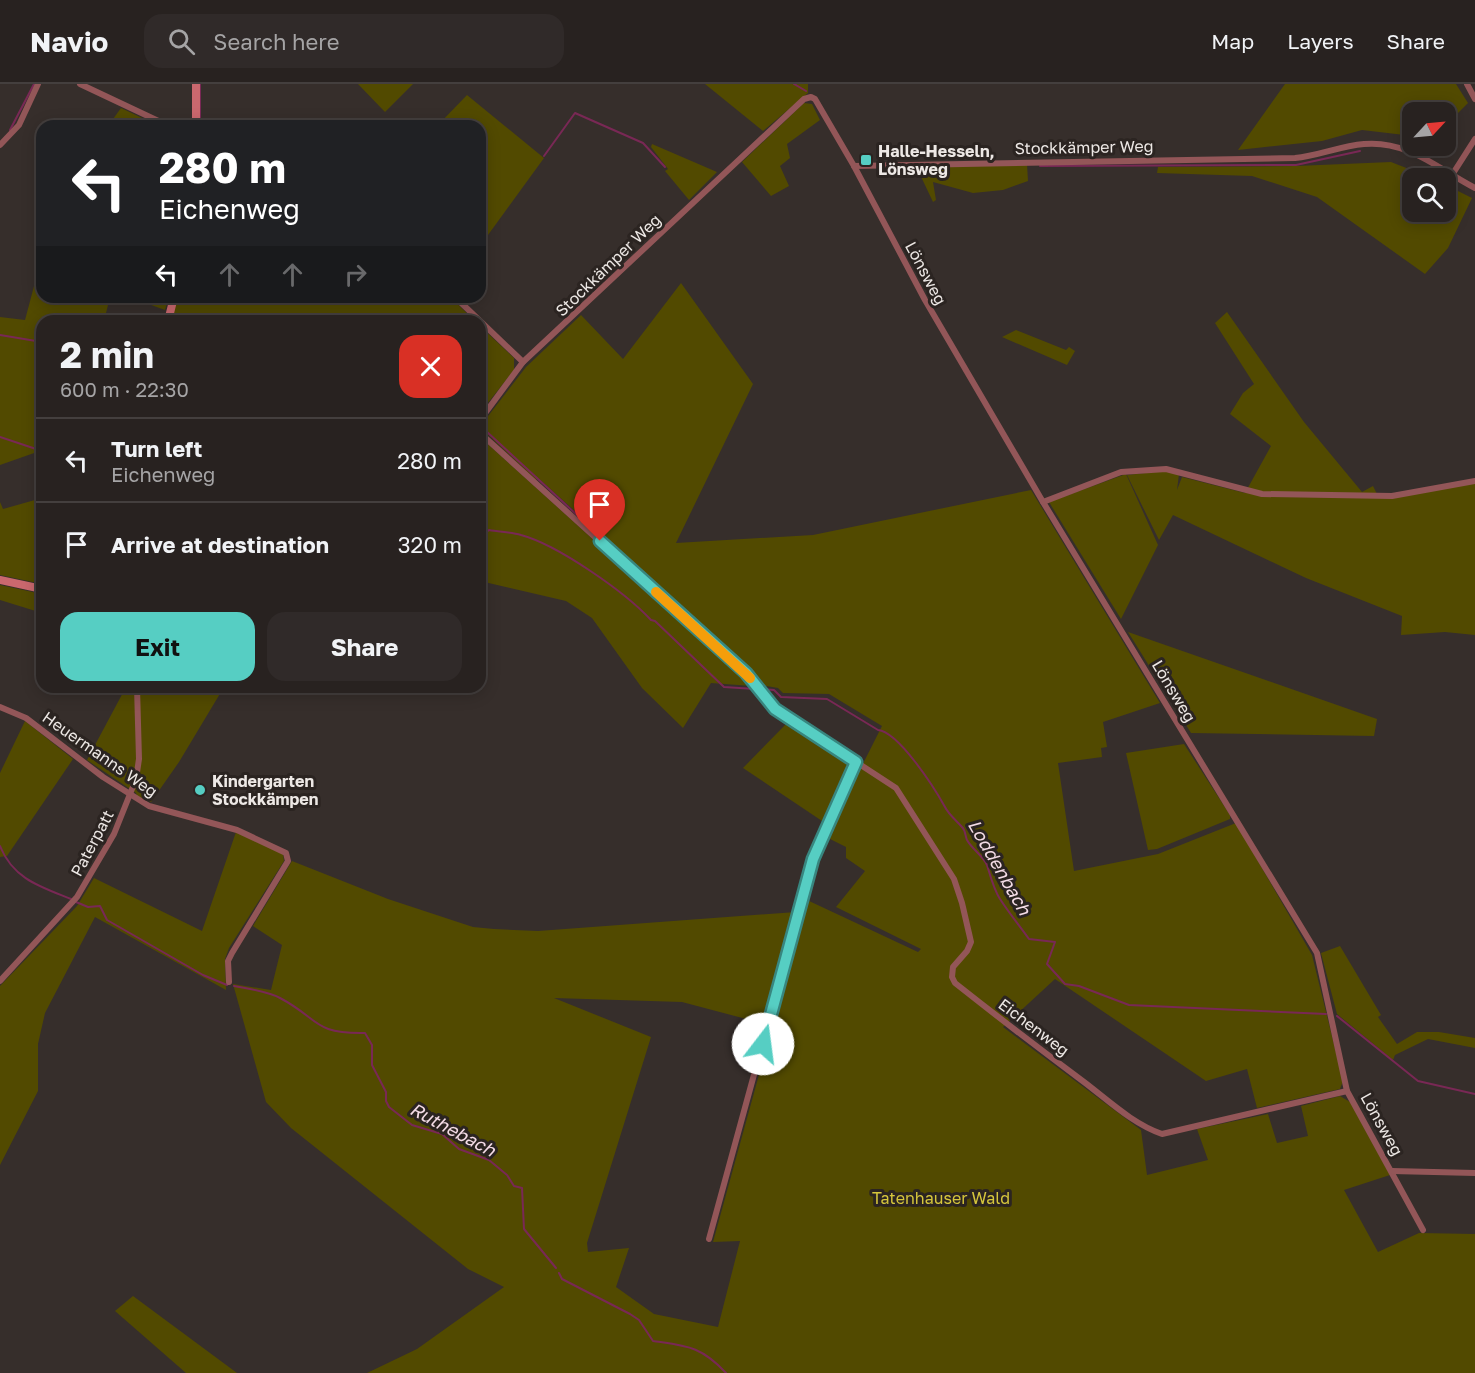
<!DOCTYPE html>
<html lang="en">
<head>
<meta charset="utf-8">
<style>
  :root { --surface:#282220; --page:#302a29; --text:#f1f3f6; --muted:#a5a4a5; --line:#443f3e; --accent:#56cec3 }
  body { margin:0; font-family:"Golos Text",sans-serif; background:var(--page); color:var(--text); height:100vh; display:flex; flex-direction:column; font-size:22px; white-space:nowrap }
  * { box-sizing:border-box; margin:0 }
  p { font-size:20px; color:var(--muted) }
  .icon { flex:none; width:33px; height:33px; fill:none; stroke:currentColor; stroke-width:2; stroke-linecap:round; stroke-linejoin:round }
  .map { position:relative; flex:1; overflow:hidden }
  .drawer { position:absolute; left:36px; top:231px; width:450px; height:378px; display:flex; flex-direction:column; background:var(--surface); border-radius:18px; box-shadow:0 3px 15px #0003,0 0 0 2px var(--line) }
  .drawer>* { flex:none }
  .banner { position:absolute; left:36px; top:36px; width:450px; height:183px; border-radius:18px; box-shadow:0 3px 15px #0003,0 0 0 2px var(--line); background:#202124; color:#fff; overflow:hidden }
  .needle { width:39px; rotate:64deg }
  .tools { position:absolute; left:1402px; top:18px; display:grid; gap:12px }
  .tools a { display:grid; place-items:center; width:54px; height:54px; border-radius:12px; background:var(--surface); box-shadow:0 3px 15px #0003,0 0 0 2px var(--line); font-size:30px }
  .pin { position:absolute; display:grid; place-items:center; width:51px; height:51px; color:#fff; margin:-62px -26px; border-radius:50% 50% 50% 0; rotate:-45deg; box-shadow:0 0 6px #0007 }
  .pin .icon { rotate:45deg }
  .me { position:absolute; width:66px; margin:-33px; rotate:15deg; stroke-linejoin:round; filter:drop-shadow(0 0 4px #0008) }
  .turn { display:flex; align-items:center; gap:21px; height:126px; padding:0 24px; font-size:27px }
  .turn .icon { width:78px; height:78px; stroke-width:2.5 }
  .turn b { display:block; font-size:42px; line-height:51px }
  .lanes { display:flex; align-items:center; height:57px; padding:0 24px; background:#0003; justify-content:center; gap:30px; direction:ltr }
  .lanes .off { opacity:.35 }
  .round { display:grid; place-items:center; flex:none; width:63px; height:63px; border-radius:18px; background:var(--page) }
  .overview { display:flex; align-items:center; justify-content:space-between; height:102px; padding:0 24px }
  h1 { font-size:36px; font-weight:700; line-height:45px }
  .button { display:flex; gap:12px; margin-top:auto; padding:12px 24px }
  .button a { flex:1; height:69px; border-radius:18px; background:var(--accent); color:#111; font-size:24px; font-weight:700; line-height:69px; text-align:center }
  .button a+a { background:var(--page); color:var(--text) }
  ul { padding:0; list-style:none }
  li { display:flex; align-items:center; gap:18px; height:84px; padding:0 24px; border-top:2px solid var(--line) }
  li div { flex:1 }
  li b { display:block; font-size:22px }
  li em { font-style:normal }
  header { display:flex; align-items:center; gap:36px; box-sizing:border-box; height:84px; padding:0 30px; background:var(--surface); border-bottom:2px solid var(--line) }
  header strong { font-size:28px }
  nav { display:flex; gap:33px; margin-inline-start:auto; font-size:21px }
  .search { width:420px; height:54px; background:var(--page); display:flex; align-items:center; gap:15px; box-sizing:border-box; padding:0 21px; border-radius:18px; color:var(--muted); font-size:22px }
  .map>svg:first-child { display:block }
</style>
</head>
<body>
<header>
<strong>Navio</strong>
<div class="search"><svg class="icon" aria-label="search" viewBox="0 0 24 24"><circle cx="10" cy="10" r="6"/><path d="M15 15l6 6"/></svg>Search here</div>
<nav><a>Map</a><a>Layers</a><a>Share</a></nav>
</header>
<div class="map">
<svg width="1475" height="1289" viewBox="0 0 1475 1289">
  <rect width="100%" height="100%" fill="#362e2b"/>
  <g fill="#524a00">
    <path d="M358 0H413L385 28Z"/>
    <path d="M705 0H808V9L763 47Z"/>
    <path d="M1285 0H1456L1468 19 1446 41V28H1413V52L1362 46 1322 57 1238 66Z"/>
    <path d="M467 11 544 74 480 162V42H437Z"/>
    <path d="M804 19 812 20 820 36 787 60 790 74 780 82 789 102 771 112 742 78Z"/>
    <path d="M121 24 159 42H108Z"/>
    <path d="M652 60 717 88 689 116 665 87 668 85 651 63Z"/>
    <path d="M1391 78 1432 94H1413V128H1446V101L1472 114 1448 164 1425 190 1317 113 1252 92 1157 89 1158 83 1296 82Z"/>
    <path d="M1027 80 1028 97 1003 106 973 109 933 98 936 116 933 118 916 82Z"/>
    <path d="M42 172V213H110L104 237H42V370L37 368 0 381V233L25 236Z"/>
    <path d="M681 199 753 300 676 459 813 451 1031 406 1160 619 1103 638 1107 663 1101 664 1102 673 1058 679 1074 787 1158 770 1236 739 1312 871 1343 997 1340 1005 1257 1024 1247 985 1206 997 1055 895 1003 943 1141 1046 1147 1091 1208 1076 1197 1045 1268 1030 1277 1059 1308 1052 1301 1022 1340 1012 1350 1018 1390 1091 1344 1106 1378 1168 1419 1149 1475 1150V1289H367L417 1265 504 1203 468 1185 291 1044 266 1018 233 900 271 906 282 861 253 842 292 777 388 815 473 843 494 845 538 847 796 828 765 940 682 918 554 914 651 953 587 1159 588 1168 629 1164 616 1203 654 1230 718 1243 740 1157 713 1158 807 816 918 868 921 865 836 823 865 787 846 774V763L826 753 882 642 829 610 783 609 778 604 760 601 743 582 613 466 615 463 538 394 536 396 484 347 485 336 526 283 581 231 623 275Z"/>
    <path d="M129 213H169L165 226Z"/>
    <path d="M177 213H450L475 237H171Z"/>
    <path d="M1227 228 1304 338 1362 408 1373 402 1377 410 1392 413 1475 397V551L1445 548 1401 551 1402 532 1306 494 1173 431 1159 456 1127 391 1165 387 1179 390 1177 406 1182 393 1245 409 1271 362 1230 330 1243 309 1254 300 1215 239Z"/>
    <path d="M480 242 514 274V286L480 329Z"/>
    <path d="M1016 246 1066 266 1069 263 1075 267 1067 281 1002 253Z"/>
    <path d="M480 353 743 591 752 602 711 599 683 644 642 604 592 534 566 517 480 497Z"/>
    <path d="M1126 390 1158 461 1121 535 1049 418Z"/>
    <path d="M42 414V500L0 491V418L3 425Z"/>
    <path d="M0 501 42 510V529L0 516Z"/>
    <path d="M1128 548 1377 635 1374 652 1191 649Z"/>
    <path d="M126 603H224L179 678 151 718 137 712 136 709 87 676Z"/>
    <path d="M25 637 73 675 7 772 0 773V689Z"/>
    <path d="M788 638 848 676 849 684 825 739 743 684Z"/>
    <path d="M1184 660 1230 731V735L1157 765 1148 766 1126 669Z"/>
    <path d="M236 748 283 770 284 777 229 864 225 875 226 906 95 833 45 929 38 960V1007L0 1081V902L77 822 94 794 202 847Z"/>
    <path d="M1340 862 1381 931 1378 933 1397 960 1417 948H1439L1475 954V964L1428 955 1395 971 1393 976 1337 930 1321 869Z"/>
    <path d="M133 1212 237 1289H186L115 1227Z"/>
  </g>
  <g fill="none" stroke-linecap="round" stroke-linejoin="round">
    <g stroke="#792855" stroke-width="2">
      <path d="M794 0 806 7"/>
      <path d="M200 42V0"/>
      <path d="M10 46 34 0"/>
      <path d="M544 72 575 29 643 59 665 83"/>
      <path d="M1040 82 1296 81 1360 67"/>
      <path d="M0 251 42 258"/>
      <path d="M486 347 614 465"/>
      <path d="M0 353 42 367"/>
      <path d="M480 453 489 446C499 448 511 448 521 451 558 461 625 508 651 536L655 537 724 603 755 605"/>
      <path d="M762 605 774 606 781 613 827 615 878 646C899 648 935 705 945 723 949 731 957 737 962 743 966 747 965 752 967 756 972 765 983 772 987 781 990 791 994 806 1000 815 1009 829 1019 841 1029 855L1055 858 1047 880 1065 900 1079 902 1129 921 1326 930"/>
      <path d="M0 762C13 795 41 803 71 815"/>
      <path d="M76 818 88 823 100 822 107 836 203 891 227 901"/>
      <path d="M234 902C249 905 267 907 280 914 320 935 312 950 365 949L372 961V981L386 1008V1017L389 1023 412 1041 442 1050 459 1065 489 1076 507 1091 514 1102 522 1104 524 1145 556 1184"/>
      <path d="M1337 932 1418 997 1475 1010"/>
      <path d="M559 1189 562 1195 630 1230 639 1236 653 1257C687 1262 701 1262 726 1289"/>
    </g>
    <g stroke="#935658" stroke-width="6">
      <path d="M80 0 169 42"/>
      <path d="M1467 0 1475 15"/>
      <path d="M0 61 19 41 38 0"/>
      <path d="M854 82 1295 74C1318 72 1340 62 1364 60 1408 56 1438 85 1475 104"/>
      <path d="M1452 91 1475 55"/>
      <path d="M455 213 523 278"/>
      <path d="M480 336 523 278 804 15 811 13 815 15 854 82 925 216 1043 418 1317 869 1347 1007 1423 1146"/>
      <path d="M480 349 745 589 775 625 896 704 954 795 962 819 971 858 967 867 953 883 952 893 955 899C998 933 1041 966 1084 998 1109 1017 1133 1040 1162 1050L1347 1007"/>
      <path d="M1043 418 1121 388 1166 385 1262 410 1392 412 1475 397"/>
      <path d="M0 623 26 634 103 693 149 722 237 746 286 769 288 777 232 869 228 877 229 898"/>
      <path d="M0 897 77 813 114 750 136 695 139 675 137 603"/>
      <path d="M1392 1087 1475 1089"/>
      <path d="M709 1155 813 775 857 678"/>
    </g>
    <g stroke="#ca686e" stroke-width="8">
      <path d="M196 42V0"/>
      <path d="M168 237 174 213"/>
      <path d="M0 496 42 505"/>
    </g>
  </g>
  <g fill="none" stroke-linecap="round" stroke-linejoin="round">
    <g stroke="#38867f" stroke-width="15">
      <path id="route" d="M600 457 746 589 775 625 856 678 813 775 763 960"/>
    </g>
    <use href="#route" stroke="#56cec3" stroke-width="10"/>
    <path stroke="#f59e0b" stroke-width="10" d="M656 508 750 594"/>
  </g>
  <g fill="#56cec3" stroke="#2b2421" stroke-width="2">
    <rect x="860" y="70" width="12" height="12" rx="3"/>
    <circle cx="200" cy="706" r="6"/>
  </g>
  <g text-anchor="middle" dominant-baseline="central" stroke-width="6" stroke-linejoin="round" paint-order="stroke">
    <g font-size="16" fill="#ede8e5" stroke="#2b2421">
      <text transform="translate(1084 63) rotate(-1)">Stockkämper Weg</text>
      <text transform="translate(608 181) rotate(-44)">Stockkämper Weg</text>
      <text transform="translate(926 189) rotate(62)">Lönsweg</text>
      <text transform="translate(1174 607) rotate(59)">Lönsweg</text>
      <text transform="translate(100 670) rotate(35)">Heuermanns Weg</text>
      <text transform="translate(92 759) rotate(-62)">Paterpatt</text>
      <text transform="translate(1034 943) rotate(37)">Eichenweg</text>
      <text transform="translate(1382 1040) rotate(61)">Lönsweg</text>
    </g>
    <g font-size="16" font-weight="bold" fill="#ede8e5" stroke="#2b2421" text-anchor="start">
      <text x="878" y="67">Halle-Hesseln,<tspan x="878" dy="18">Lönsweg</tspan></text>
      <text x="212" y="697">Kindergarten<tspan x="212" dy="18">Stockkämpen</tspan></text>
    </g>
    <g font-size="16" fill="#d6c63c" stroke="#2b2421">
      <text x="941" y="1114">Tatenhauser Wald</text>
    </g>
    <g font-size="18" font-style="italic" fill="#f4dce6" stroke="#2b2421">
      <text transform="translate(1000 783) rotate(60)">Loddenbach</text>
      <text transform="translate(453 1045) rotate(28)">Ruthebach</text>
    </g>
  </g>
</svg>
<div class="tools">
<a><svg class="needle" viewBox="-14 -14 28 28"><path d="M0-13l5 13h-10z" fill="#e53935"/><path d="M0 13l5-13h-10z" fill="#a5a4a5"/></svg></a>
<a><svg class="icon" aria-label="search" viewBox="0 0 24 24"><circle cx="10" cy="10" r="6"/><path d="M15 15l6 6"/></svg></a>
</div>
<div class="pin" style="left:600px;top:457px;background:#d93025"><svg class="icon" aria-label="arrive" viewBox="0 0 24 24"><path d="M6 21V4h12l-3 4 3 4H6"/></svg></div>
<svg class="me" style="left:763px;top:960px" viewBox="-20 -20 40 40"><circle r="19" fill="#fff"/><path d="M0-13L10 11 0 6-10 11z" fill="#56cec3"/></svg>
<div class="banner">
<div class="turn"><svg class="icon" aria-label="left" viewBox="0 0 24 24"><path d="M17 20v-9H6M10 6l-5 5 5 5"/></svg><div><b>280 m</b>Eichenweg</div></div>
<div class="lanes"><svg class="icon" aria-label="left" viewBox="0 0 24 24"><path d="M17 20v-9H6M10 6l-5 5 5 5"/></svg><svg class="icon off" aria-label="ahead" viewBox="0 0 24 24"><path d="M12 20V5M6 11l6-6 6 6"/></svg><svg class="icon off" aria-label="ahead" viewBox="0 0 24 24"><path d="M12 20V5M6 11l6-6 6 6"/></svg><svg class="icon off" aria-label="right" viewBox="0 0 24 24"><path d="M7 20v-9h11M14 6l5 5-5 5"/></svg></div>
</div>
<section class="drawer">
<div class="overview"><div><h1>2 min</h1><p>600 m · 22:30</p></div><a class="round" style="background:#d93025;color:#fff"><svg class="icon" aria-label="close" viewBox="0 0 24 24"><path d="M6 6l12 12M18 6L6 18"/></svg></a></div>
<ul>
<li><svg class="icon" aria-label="left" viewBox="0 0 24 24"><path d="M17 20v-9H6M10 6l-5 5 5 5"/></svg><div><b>Turn left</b><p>Eichenweg</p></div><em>280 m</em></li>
<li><svg class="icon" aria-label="arrive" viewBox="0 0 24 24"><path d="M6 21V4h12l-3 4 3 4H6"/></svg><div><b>Arrive at destination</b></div><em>320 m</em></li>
</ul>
<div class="button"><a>Exit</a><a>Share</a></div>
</section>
</div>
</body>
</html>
